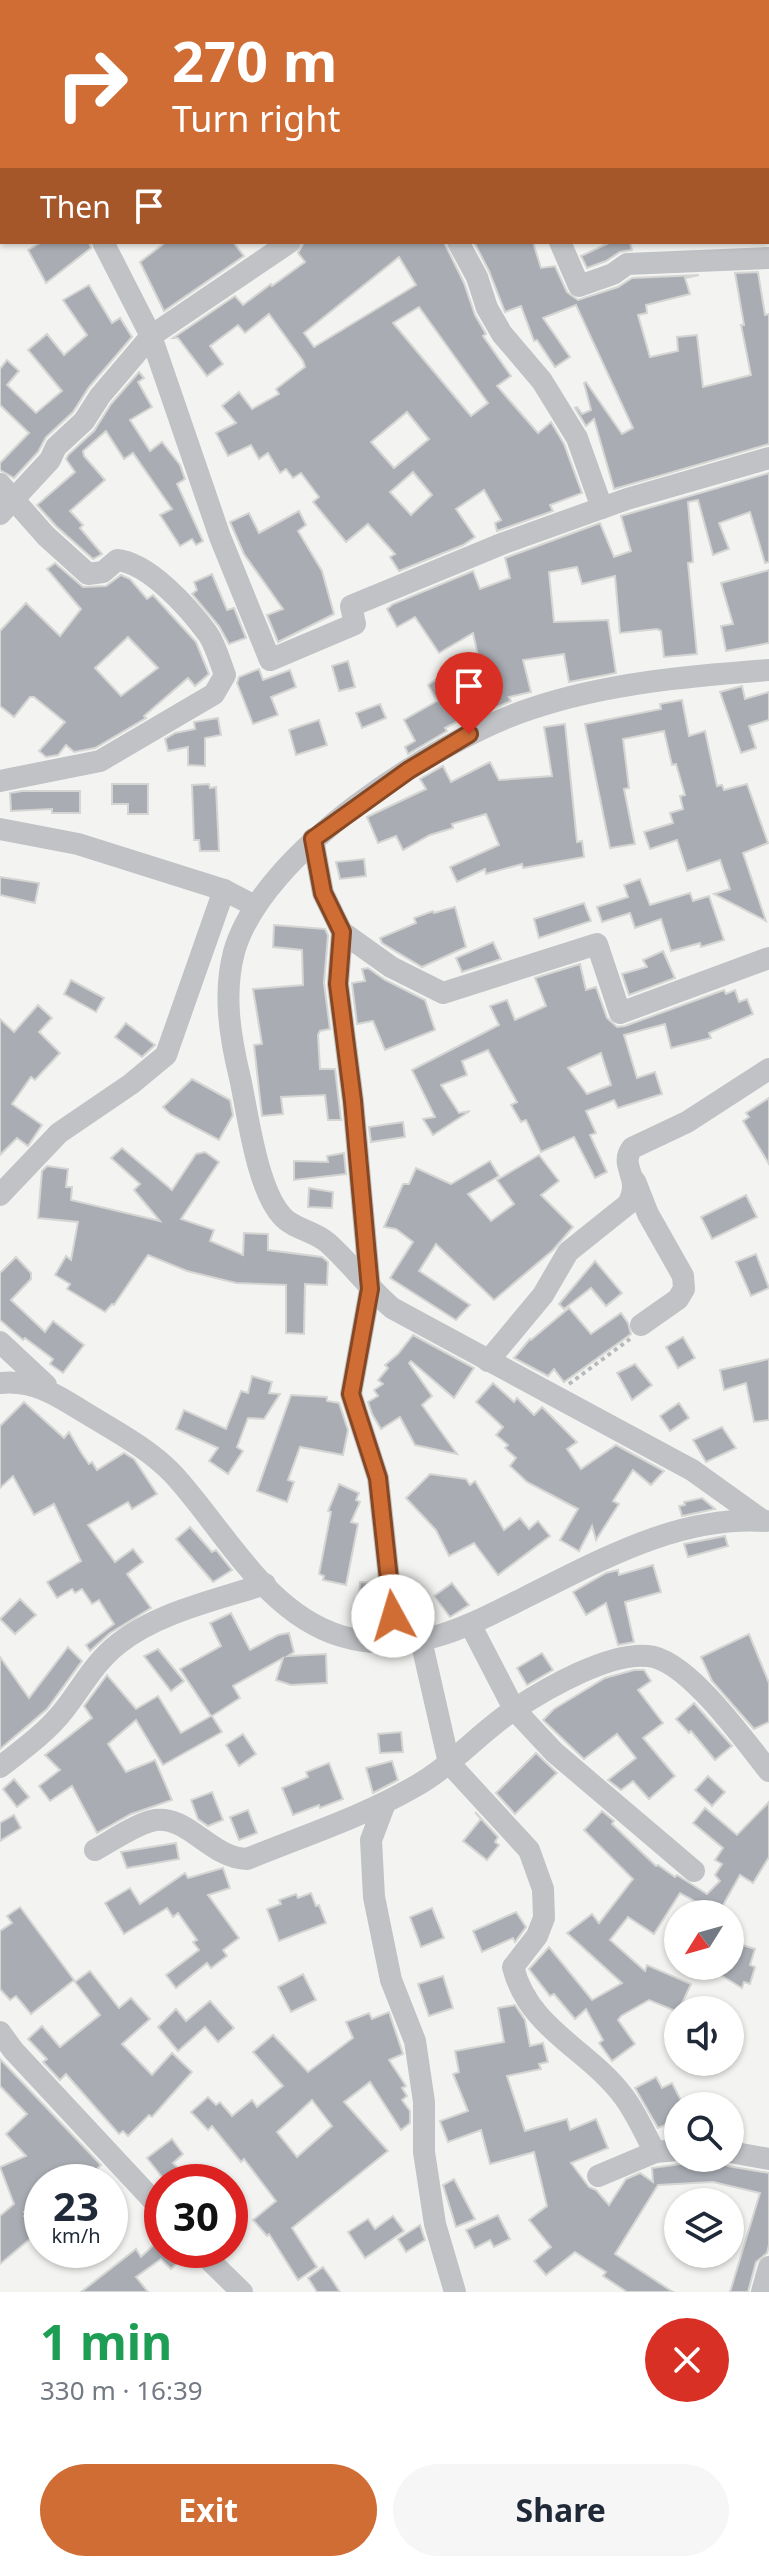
<!DOCTYPE html>
<html lang="en">
<head>
<meta charset="utf-8">
<style>
  :root { --surface:#fff; --page:#f6f6f7; --text:#1f2937; --muted:#747a83; --accent:#cf6d35 }
  body { margin:0; font-family:"Noto Sans",sans-serif; background:var(--page); color:var(--text); height:100vh; display:flex; flex-direction:column; font-size:30px; white-space:nowrap }
  * { box-sizing:border-box; margin:0 }
  p { font-size:26px; color:var(--muted) }
  .icon { flex:none; width:44px; height:44px; fill:none; stroke:currentColor; stroke-width:2; stroke-linecap:round; stroke-linejoin:round }
  .map { position:relative; height:2292px; overflow:hidden }
  .details { display:flex; flex-direction:column; background:var(--surface); flex:1 }
  .details>* { flex:none }
  .guide { position:absolute; left:0px; top:0px; width:770px; height:244px; box-shadow:0 2px 6px #0004; background:#cf6d35; color:#fff; overflow:hidden }
  .needle { width:52px; rotate:233deg }
  .fabs { position:absolute; left:664px; top:1900px; display:grid; gap:16px }
  .fabs a { display:grid; place-items:center; width:80px; height:80px; border-radius:50%; background:var(--surface); box-shadow:0 2px 6px #0004; font-size:40px }
  .speed { position:absolute; left:24px; top:2164px; display:flex; gap:16px; font-size:40px; font-weight:700; text-align:center }
  .speed>* { display:grid; place-content:center; width:104px; height:104px; border-radius:50%; background:var(--surface); box-shadow:0 2px 6px #0004; line-height:1 }
  .speed small { font-size:20px; font-weight:400 }
  .speed .limit { border:12px solid #d22; background:#fff; color:#111 }
  .pin { position:absolute; display:grid; place-items:center; width:68px; height:68px; color:#fff; margin:-82px -34px; border-radius:50% 50% 50% 0; rotate:-45deg; box-shadow:0 0 8px #0007 }
  .pin .icon { rotate:45deg }
  .me { position:absolute; width:88px; margin:-44px; rotate:354deg; stroke-linejoin:round; filter:drop-shadow(0 0 6px #0008) }
  .turn { display:flex; align-items:center; gap:28px; height:168px; padding:0 40px; font-size:36px }
  .turn .icon { width:104px; height:104px; stroke-width:2.5 }
  .turn b { display:block; font-size:56px; line-height:68px }
  .then { display:flex; align-items:center; height:76px; padding:0 40px; background:#0003; gap:16px; font-size:30px }
  .round { display:grid; place-items:center; flex:none; width:84px; height:84px; border-radius:42px; background:var(--page) }
  .headline { display:flex; align-items:center; justify-content:space-between; height:136px; padding:0 40px }
  h1 { font-size:48px; font-weight:700; line-height:60px; color:#1e9e55 }
  .cta { display:flex; gap:16px; margin-top:auto; padding:16px 40px }
  .cta a { flex:1; height:92px; border-radius:48px; background:var(--accent); color:#fff; font-size:32px; font-weight:700; line-height:92px; text-align:center }
  .cta a+a { background:var(--page); color:var(--text) }
  .map>svg:first-child { display:block }
</style>
</head>
<body>
<div class="map">
<svg width="769" height="2292" viewBox="0 0 769 2292">
  <rect width="100%" height="100%" fill="#f3f4f1"/>
  <g fill="#a9adb3" stroke="#d5d5d3" stroke-width="2" fill-rule="evenodd">
    <path d="M42 242H89L91 248 46 283 28 250Z"/>
    <path d="M166 242H233L244 256 164 311 140 262Z"/>
    <path d="M304 242H444L464 283 475 315 486 334 483 336 511 376 497 386 538 433 551 422 564 444 582 493 550 505 553 511 497 531 495 523 501 520 484 490 456 509 475 537 463 545 399 571 390 557 395 554 368 524 346 542 313 502 319 497 301 473 293 478 286 469 280 473 268 453 259 459 251 445 228 456 216 433 236 423 222 406 239 392 252 409 279 394 276 389 305 367 303 361 269 314 245 333 238 325 210 346 223 364 207 376 178 338H173L235 296 243 305 271 284 272 286 305 262 298 253ZM399 257 416 285 314 347 304 333ZM419 307 488 403 471 416 393 323ZM407 412 429 439 394 468 371 442ZM413 472 432 495 411 515 390 492Z"/>
    <path d="M474 242H533L541 268 555 266 567 292 578 300 618 287 632 278 699 275 685 278 690 294 646 305 647 313 638 315 650 357 678 351 677 337 697 335 703 387 751 375 741 325H744L735 273 758 272 765 315 769 314V444L614 489 594 419 586 426 575 408 577 407 582 414 591 410 584 383 586 382 622 434 633 428 576 305 543 318 570 357 555 367 537 340 534 341 521 306 505 312 489 271Z"/>
    <path d="M611 242H630L632 250 620 252 606 261 587 268 581 256Z"/>
    <path d="M89 285 112 323 120 318 132 337 89 387 73 412 46 437 38 452 14 478 0 470V463L29 433 0 405V369L7 360 19 371 7 385 36 413 62 391 28 350 47 334 64 355 87 335 63 300Z"/>
    <path d="M139 372 144 378 138 382 152 407 130 420 150 451 162 442 180 465 185 479 177 484 203 541 196 545 192 539 180 546 160 515 172 509 133 453 124 459 106 431 83 451 84 456 105 480 70 511 83 525 80 528 102 554 93 559 56 526 37 505 75 472 66 459 68 455 94 431 111 404Z"/>
    <path d="M769 473V562L765 563 750 512 719 523 729 549 713 555 698 500 688 502 693 562 688 563 697 654 664 657 661 631 657 629 620 633 615 576 582 584 577 567 549 572 554 622 608 620 616 673 569 682 564 654 523 660 531 692 509 697 511 701 488 711 486 707 445 728 447 731 408 754 405 747 415 741 404 720 437 701 428 685 439 677 481 669 473 633 439 653 415 617 397 627 387 609 393 604 473 571 480 589 510 578 505 558 600 523 614 557 631 551 621 516Z"/>
    <path d="M299 511 306 525 298 531 322 571 334 614 278 642 267 615 283 609 244 554 230 522 249 513 259 533Z"/>
    <path d="M55 563 83 587 106 586 121 575 130 579 147 599 153 595 196 642 209 674 195 686 188 678 144 716 146 718 95 748 74 752 66 745 58 755 46 757 39 751 65 722 34 697H30L14 717 0 706V631L26 603 60 636 81 609 47 569ZM128 637 158 668 121 696 95 668Z"/>
    <path d="M769 570V643L726 651 721 626 733 624 721 583Z"/>
    <path d="M212 574 227 610 234 608 246 638 229 644 219 626 192 594 197 590 194 582Z"/>
    <path d="M348 661 355 687 339 691 332 666Z"/>
    <path d="M259 669 263 680 290 670 296 687 271 697 278 715 253 724 237 683 239 677Z"/>
    <path d="M742 686 745 699 769 692V720L749 726 756 748 741 753 720 692Z"/>
    <path d="M682 700 689 736 705 731 717 786 722 785 724 790 747 784 768 843 743 853 766 921 714 894 730 889 720 860 687 871 677 840 650 849 644 832 673 823 670 813 683 809 680 796 685 795 676 764 672 765 664 731 623 739 629 788 624 789 635 844 610 848 585 724 661 709 660 704Z"/>
    <path d="M380 704 386 718 362 728 356 713Z"/>
    <path d="M218 718 221 735 205 738V766L188 765V747L168 751 165 739 175 733 195 729 194 722Z"/>
    <path d="M319 720 327 745 296 755 289 730Z"/>
    <path d="M565 724 577 842 582 841 584 857 523 868 522 864 486 874 485 869 457 882 450 867 499 845 486 814 452 824 453 828 430 835 403 850 396 836 378 843 367 817 426 789 420 779 443 766 451 782 490 762 499 780 552 776 544 727Z"/>
    <path d="M112 784H148V814H128V804H112Z"/>
    <path d="M209 784 210 788 216 787 219 851H200L199 840H194L192 785Z"/>
    <path d="M22 791H80V813H52V809L11 811 10 793Z"/>
    <path d="M364 859 366 876 340 879 336 862Z"/>
    <path d="M0 877 39 883 35 903 0 895Z"/>
    <path d="M640 879 650 905 690 893 693 901 709 896 724 940 701 947 700 943 671 951 661 919 635 928 630 913 602 922 597 907 628 897 624 885Z"/>
    <path d="M584 903 591 921 539 938 534 919Z"/>
    <path d="M455 907 466 947 422 967 382 943 380 938 416 923 414 918 433 911 434 913Z"/>
    <path d="M274 925 325 929 328 935 324 983 330 1029 320 1031 318 1035 320 1069H335L341 1120H328L325 1095 281 1097 283 1114 262 1116 254 1045 262 1044 253 989 303 985 302 950 273 947Z"/>
    <path d="M493 942 501 959 462 972 456 958Z"/>
    <path d="M663 951 675 978 629 995 622 974 647 967 643 960Z"/>
    <path d="M580 964 586 990 596 987 607 1018 617 1027 625 1026 724 990 726 994 735 990 739 1002 747 999 753 1014 709 1033 711 1038 671 1048 665 1024 624 1035 637 1078 655 1072 662 1094 618 1108 614 1100 586 1111 596 1133 590 1135 607 1172 595 1178 574 1137 541 1152 526 1120 521 1122 511 1105 517 1102 488 1050 462 1061 467 1075 441 1085 459 1113 470 1111 433 1135 423 1119 435 1117 412 1070 499 1025 490 1006 507 1000 515 1020 546 1006 535 978ZM601 1053 611 1085 587 1094 568 1068Z"/>
    <path d="M368 968 385 980 425 1000 435 1030 385 1050 373 1021 357 1024 352 983 365 981 362 969Z"/>
    <path d="M71 980 104 998 96 1012 64 994Z"/>
    <path d="M38 1005 52 1018 39 1032 60 1053 35 1080 31 1077 12 1104 42 1125 28 1146 17 1138 0 1155V1019L14 1032Z"/>
    <path d="M126 1023 155 1045 142 1057 115 1037Z"/>
    <path d="M192 1079 230 1100 233 1115 219 1140 170 1114 163 1107Z"/>
    <path d="M769 1098V1164L743 1121 749 1117 746 1113Z"/>
    <path d="M403 1122 405 1137 371 1142 369 1127Z"/>
    <path d="M122 1148 172 1190 196 1154 205 1152 219 1162 181 1219 214 1230 210 1241 243 1255 244 1233 268 1234V1250L322 1257 328 1262 327 1285 305 1284 304 1334 286 1333V1285L236 1283 187 1271 148 1255 114 1305 112 1304 105 1312 67 1289 70 1284 55 1275 66 1256 71 1260 78 1222 38 1218 42 1171 47 1166 68 1169 66 1187H72L71 1200 160 1221 134 1190 140 1184 111 1158Z"/>
    <path d="M344 1153 346 1174 294 1180V1161L328 1162 327 1156Z"/>
    <path d="M539 1155 559 1181 541 1195 573 1227 553 1250 494 1300 436 1244 419 1271 470 1305 456 1320 390 1278 413 1242 396 1229 384 1227 403 1184H409L416 1168 451 1184 490 1161 499 1176 468 1194 491 1221 514 1204 497 1180Z"/>
    <path d="M309 1188 333 1192 332 1208 308 1207Z"/>
    <path d="M746 1195 757 1217 712 1239 701 1217Z"/>
    <path d="M756 1254 769 1288 751 1296 736 1262Z"/>
    <path d="M16 1257 31 1273V1279L11 1300 45 1332 53 1321 84 1345 63 1373 50 1364 53 1359 25 1338 23 1340 0 1320V1273Z"/>
    <path d="M595 1261 622 1293 606 1306 591 1288 564 1309 559 1304Z"/>
    <path d="M569 1308 591 1334 621 1313 628 1323 631 1334 564 1382 554 1369 548 1376 514 1358 530 1339 531 1340Z"/>
    <path d="M413 1335 474 1368 454 1398 411 1361 409 1363 432 1396 422 1405 457 1454 415 1445 400 1417 381 1429 372 1414 368 1402 378 1396 374 1390 383 1384 378 1380 388 1368 385 1365 398 1354Z"/>
    <path d="M683 1337 695 1358 678 1368 666 1347Z"/>
    <path d="M769 1359V1420L754 1422 746 1383 724 1390 720 1370Z"/>
    <path d="M635 1364 652 1385 632 1400 617 1373Z"/>
    <path d="M252 1376 272 1382 269 1393 280 1394 264 1419 248 1418 237 1447 243 1451 228 1474 209 1461 218 1448 176 1429 184 1410 226 1429 241 1391 248 1393Z"/>
    <path d="M493 1383 514 1402 517 1398 534 1415 542 1407 577 1442 567 1449 581 1469 616 1445 664 1471 651 1485 633 1470 613 1501 619 1504 596 1540 592 1526 579 1551 560 1540 578 1509 527 1482 510 1466 516 1458 505 1448 508 1445 496 1435 503 1427 476 1402Z"/>
    <path d="M291 1395 327 1397V1401L339 1403 348 1430 343 1455 300 1447 288 1480 294 1482 287 1502 257 1491Z"/>
    <path d="M24 1402 64 1438 69 1432 82 1454 89 1464 92 1462 97 1470 124 1453 134 1459 157 1494 132 1509 128 1502 88 1525 115 1562 133 1549 143 1562 127 1574 151 1608 110 1633 90 1651 86 1645 114 1624 99 1600 92 1604 82 1589 75 1593 72 1589 57 1598 47 1582 81 1561 54 1504 34 1515 13 1476 0 1488V1426Z"/>
    <path d="M679 1403 689 1418 670 1431 660 1416Z"/>
    <path d="M722 1427 736 1448 706 1462 693 1440Z"/>
    <path d="M430 1474 466 1479 470 1485 475 1481 504 1530 520 1518 529 1529 538 1521 550 1536 498 1575 474 1543 449 1556 436 1530 406 1498Z"/>
    <path d="M339 1484 359 1493 356 1500 360 1502 351 1522 358 1524 346 1585 323 1580 324 1576 319 1574 331 1512 328 1511Z"/>
    <path d="M702 1498 715 1509 682 1516 679 1506 685 1505 684 1502Z"/>
    <path d="M190 1527 212 1552 216 1550 232 1570 213 1582 176 1539Z"/>
    <path d="M725 1536 728 1546 688 1557 684 1544Z"/>
    <path d="M653 1565 661 1592 625 1602 634 1642 618 1645 606 1603 586 1615 573 1592 606 1573 618 1570 619 1575Z"/>
    <path d="M360 1582 375 1583 378 1610 358 1609Z"/>
    <path d="M452 1583 469 1605 450 1617 434 1596Z"/>
    <path d="M20 1599 36 1615 15 1634 0 1619Z"/>
    <path d="M231 1613 250 1650 278 1635 289 1633 294 1652 288 1656 326 1654 327 1683 291 1685 276 1680 283 1658 233 1686 240 1698 212 1716 222 1732 163 1765 136 1720 108 1744 126 1772 155 1760 172 1800 131 1814 97 1833 72 1786 50 1801 39 1786 60 1770 45 1755 92 1718 84 1706 107 1675 136 1709 158 1696 181 1733 211 1716 180 1669 221 1646 210 1623Z"/>
    <path d="M749 1634 769 1683V1722L754 1729 712 1681 701 1657Z"/>
    <path d="M68 1647 82 1661 47 1709 0 1749V1657L29 1698Z"/>
    <path d="M158 1649 184 1681 171 1691 144 1656Z"/>
    <path d="M542 1653 553 1670 527 1685 517 1668Z"/>
    <path d="M634 1670H644L651 1681 638 1690 663 1723 643 1738 675 1776 649 1799 633 1781 621 1790 608 1780 636 1758 617 1734 584 1759 543 1720 554 1709 605 1678Z"/>
    <path d="M694 1703 732 1746 715 1760 691 1731 689 1733 676 1719Z"/>
    <path d="M401 1732 403 1752 380 1753 378 1734Z"/>
    <path d="M243 1734 256 1754 239 1766 226 1745Z"/>
    <path d="M536 1753 557 1773 515 1814 496 1793Z"/>
    <path d="M392 1761 398 1780 373 1793 366 1768Z"/>
    <path d="M329 1763 343 1799 320 1808 319 1805 293 1815 282 1788 308 1777 306 1772Z"/>
    <path d="M708 1776 725 1792 712 1806 695 1790Z"/>
    <path d="M14 1779 29 1797 17 1807 3 1789Z"/>
    <path d="M212 1792 223 1820 208 1826 198 1819 191 1800Z"/>
    <path d="M769 1802V1857L753 1883 740 1875 718 1914 680 1893 654 1934 628 1917 610 1940 645 1971 647 1965 691 1984 678 2012 649 2000 621 2016 618 2020 635 2044 612 2061 599 2043 603 2040 586 2009 575 2019 554 1994 550 1996 529 1969 549 1947 592 2000 622 1983 567 1933 592 1914 599 1923 633 1879 584 1830 602 1811 614 1821 612 1824 656 1866 658 1865 675 1877 677 1875 707 1894 720 1881 715 1875 722 1864 715 1860 723 1848 693 1823 705 1808 737 1835Z"/>
    <path d="M248 1810 257 1833 239 1840 230 1817Z"/>
    <path d="M475 1812 498 1837 495 1842 499 1845 487 1860 463 1841 481 1819Z"/>
    <path d="M14 1815 21 1828 0 1841V1823Z"/>
    <path d="M176 1843 179 1859 127 1868 121 1852Z"/>
    <path d="M223 1868 230 1888 208 1895 239 1938 223 1950 227 1956 211 1968 207 1963 176 1988 166 1975 199 1950 193 1942 197 1940 178 1913 173 1917 167 1908 124 1934 105 1903 130 1888 140 1904 185 1873 188 1878Z"/>
    <path d="M311 1893 316 1906 319 1905 326 1923 279 1941 267 1909 281 1904 279 1900 296 1894 298 1898Z"/>
    <path d="M20 1907 74 1980 31 2014 16 1996 10 2000 0 1989V1931L12 1923 7 1916Z"/>
    <path d="M432 1908 444 1938 421 1947 410 1917Z"/>
    <path d="M516 1912 526 1927 515 1942 513 1938 482 1952 473 1931Z"/>
    <path d="M730 1941 755 1949 750 1965 755 1967 750 1984 744 1982 742 1988 706 1966H730Z"/>
    <path d="M90 1971 119 2008 131 1998 150 2019 122 2044 152 2075 172 2053 192 2072 152 2117 149 2115 128 2136 123 2131 119 2134 66 2074 60 2080 43 2062 47 2059 28 2039 42 2026 60 2047 100 2015 75 1982Z"/>
    <path d="M303 1974 316 2000 291 2012 278 1987Z"/>
    <path d="M443 1976 453 2008 429 2016 418 1984Z"/>
    <path d="M210 2001 234 2028 218 2042 205 2027 178 2051 158 2027 176 2009 186 2021Z"/>
    <path d="M515 2005 525 2020 530 2046 543 2043 548 2062 539 2064 541 2069 507 2076 525 2131 567 2119 570 2130 596 2119 608 2148 571 2163 589 2187 596 2190 609 2205 626 2179 640 2173 653 2182 652 2168 680 2164 688 2159 718 2158 728 2166 769 2173V2245L767 2253 756 2262 748 2292H730L760 2193 713 2182 658 2185 615 2254 673 2292H627L603 2276 606 2272 575 2252 546 2275 534 2261 551 2247 529 2220 547 2206 534 2152 490 2164 481 2130 448 2142 440 2121 468 2111 453 2074 459 2072 455 2051 504 2042 498 2008Z"/>
    <path d="M389 2012 403 2054 389 2060 406 2086 402 2088 407 2096 402 2100 410 2111V2123L401 2130 370 2082 344 2102 388 2151 292 2228 317 2267 298 2280 269 2234 267 2236 253 2220 276 2201 244 2159 241 2162 212 2126 208 2130 191 2112 208 2097 216 2105 220 2102 232 2116 252 2100 257 2107 283 2086 253 2052 273 2035 308 2072 353 2038 346 2022 369 2013 372 2019ZM312 2100 332 2126 297 2157 277 2132Z"/>
    <path d="M0 2059 101 2165 84 2182H42V2197L24 2212 26 2214 24 2216 37 2233 0 2264V2216L14 2204 0 2167 26 2156 6 2134 27 2114 0 2086Z"/>
    <path d="M656 2077 662 2088 672 2083 684 2106H678V2120L658 2128 635 2088Z"/>
    <path d="M172 2139 183 2154 173 2163 192 2182H166L147 2158Z"/>
    <path d="M454 2179 475 2219 456 2227 443 2185Z"/>
    <path d="M498 2215 510 2239 494 2247 490 2240 475 2248 466 2230Z"/>
    <path d="M393 2216 404 2231 365 2258 348 2232 368 2219 375 2229Z"/>
    <path d="M420 2225 425 2240 406 2252 398 2239Z"/>
    <path d="M162 2237V2250H185L186 2255 171 2269 161 2259 136 2277 148 2292H81L136 2249 141 2257Z"/>
    <path d="M323 2267 331 2278 340 2292H317L308 2278Z"/>
  </g>
  <g fill="none" stroke-linecap="round" stroke-linejoin="round">
    <g stroke="#b7b9bc" stroke-width="4" stroke-dasharray="4 4" stroke-linecap="butt">
      <path d="M0 199 2 198"/>
      <path d="M569 1384 630 1339"/>
    </g>
    <g stroke="#c0c2c5" stroke-width="22">
      <path d="M257 0 259 2"/>
      <path d="M163 2 165 0"/>
      <path d="M768 82H769"/>
      <path d="M0 122H2"/>
      <path d="M103 242 151 336 220 537 270 660 355 624 351 606 504 543 627 499 769 458"/>
      <path d="M458 242 477 277 487 308 502 334 542 381 577 438 602 508"/>
      <path d="M560 242 579 286 613 274 627 264 769 258"/>
      <path d="M0 484 46 536 88 574 103 572 117 560C149 563 189 608 208 634 216 646 220 662 225 675L214 694 100 761 0 781"/>
      <path d="M0 514 50 460 56 447 84 421 100 396 151 336 290 242"/>
      <path d="M0 829 78 844 224 890 255 906"/>
      <path d="M313 839 323 893 342 932 338 984 353 1101 370 1289 351 1394 378 1478 396 1643"/>
      <path d="M342 932 391 967 443 993 597 944 620 1013 769 958"/>
      <path d="M635 1181 648 1214 683 1276 684 1289 678 1299 641 1325"/>
      <path d="M0 1195 59 1133 131 1084 166 1055 224 890"/>
      <path d="M0 1342 46 1385"/>
      <path d="M488 1361 543 1295 568 1252 628 1204C643 1177 618 1167 632 1148L687 1122 769 1069"/>
      <path d="M0 1383C32 1379 57 1395 84 1412 115 1431 148 1448 173 1474 224 1529 265 1613 341 1636 413 1657 464 1628 526 1597 601 1560 679 1515 766 1521"/>
      <path d="M762 1520 692 1470 392 1308C369 1288 351 1264 328 1243 315 1231 293 1229 282 1216 257 1189 248 1115 240 1078 230 1037 223 994 234 952 262 852 436 740 530 709 606 683 690 676 769 670"/>
      <path d="M471 1626 514 1709 554 1752 694 1871"/>
      <path d="M421 1640 449 1763 529 1850 543 1889 544 1918 537 1936 513 1967C529 2030 589 2049 624 2097 636 2113 645 2134 655 2152"/>
      <path d="M0 1767C22 1750 47 1732 64 1710 82 1687 95 1662 118 1644 158 1612 217 1600 265 1584"/>
      <path d="M385 1803 371 1840 374 1897 391 1980 415 2041 424 2102V2152L435 2224 455 2292"/>
      <path d="M95 1850C112 1841 132 1826 151 1821 187 1812 209 1858 247 1859 303 1836 362 1817 414 1787 452 1766 480 1732 515 1709 547 1688 609 1652 648 1656 687 1659 744 1740 769 1771"/>
      <path d="M0 2032 13 2050 162 2210"/>
      <path d="M730 2152 769 2159"/>
      <path d="M598 2176 655 2152 678 2150"/>
      <path d="M199 2250 242 2292"/>
      <path d="M762 2292 769 2267"/>
    </g>
  </g>
  <g fill="none" stroke-linecap="round" stroke-linejoin="round">
    <g stroke="#874722" stroke-width="20">
      <path id="route" d="M393 1616 378 1478 351 1394 370 1289 353 1101 338 984 342 932 323 893 313 839 409 770 469 734"/>
    </g>
    <use href="#route" stroke="#cf6d35" stroke-width="14"/>
  </g>
</svg>
<div class="fabs">
<a><svg class="needle" viewBox="-14 -14 28 28"><path d="M0-13l5 13h-10z" fill="#e53935"/><path d="M0 13l5-13h-10z" fill="#747a83"/></svg></a>
<a><svg class="icon" aria-label="sound" viewBox="0 0 24 24"><path d="M4 9h4l5-4v14l-5-4H4zM17 9q2 3 0 6"/></svg></a>
<a><svg class="icon" aria-label="search" viewBox="0 0 24 24"><circle cx="10" cy="10" r="6"/><path d="M15 15l6 6"/></svg></a>
<a><svg class="icon" aria-label="layers" viewBox="0 0 24 24"><path d="M12 4l9 5-9 5-9-5zM3 14l9 5 9-5"/></svg></a>
</div>
<div class="speed"><div>23<small>km/h</small></div><div class="limit">30</div></div>
<div class="pin" style="left:469px;top:734px;background:#d93025"><svg class="icon" aria-label="arrive" viewBox="0 0 24 24"><path d="M6 21V4h12l-3 4 3 4H6"/></svg></div>
<svg class="me" style="left:393px;top:1616px" viewBox="-20 -20 40 40"><circle r="19" fill="#fff"/><path d="M0-13L10 11 0 6-10 11z" fill="#cf6d35"/></svg>
<div class="guide">
<div class="turn"><svg class="icon" aria-label="right" viewBox="0 0 24 24"><path d="M7 20v-9h11M14 6l5 5-5 5"/></svg><div><b>270 m</b>Turn right</div></div>
<div class="then">Then<svg class="icon" aria-label="arrive" viewBox="0 0 24 24"><path d="M6 21V4h12l-3 4 3 4H6"/></svg></div>
</div>
</div>
<section class="details">
<div class="headline"><div><h1>1 min</h1><p>330 m · 16:39</p></div><a class="round" style="background:#d93025;color:#fff"><svg class="icon" aria-label="close" viewBox="0 0 24 24"><path d="M6 6l12 12M18 6L6 18"/></svg></a></div>
<div class="cta"><a>Exit</a><a>Share</a></div>
</section>
</body>
</html>
